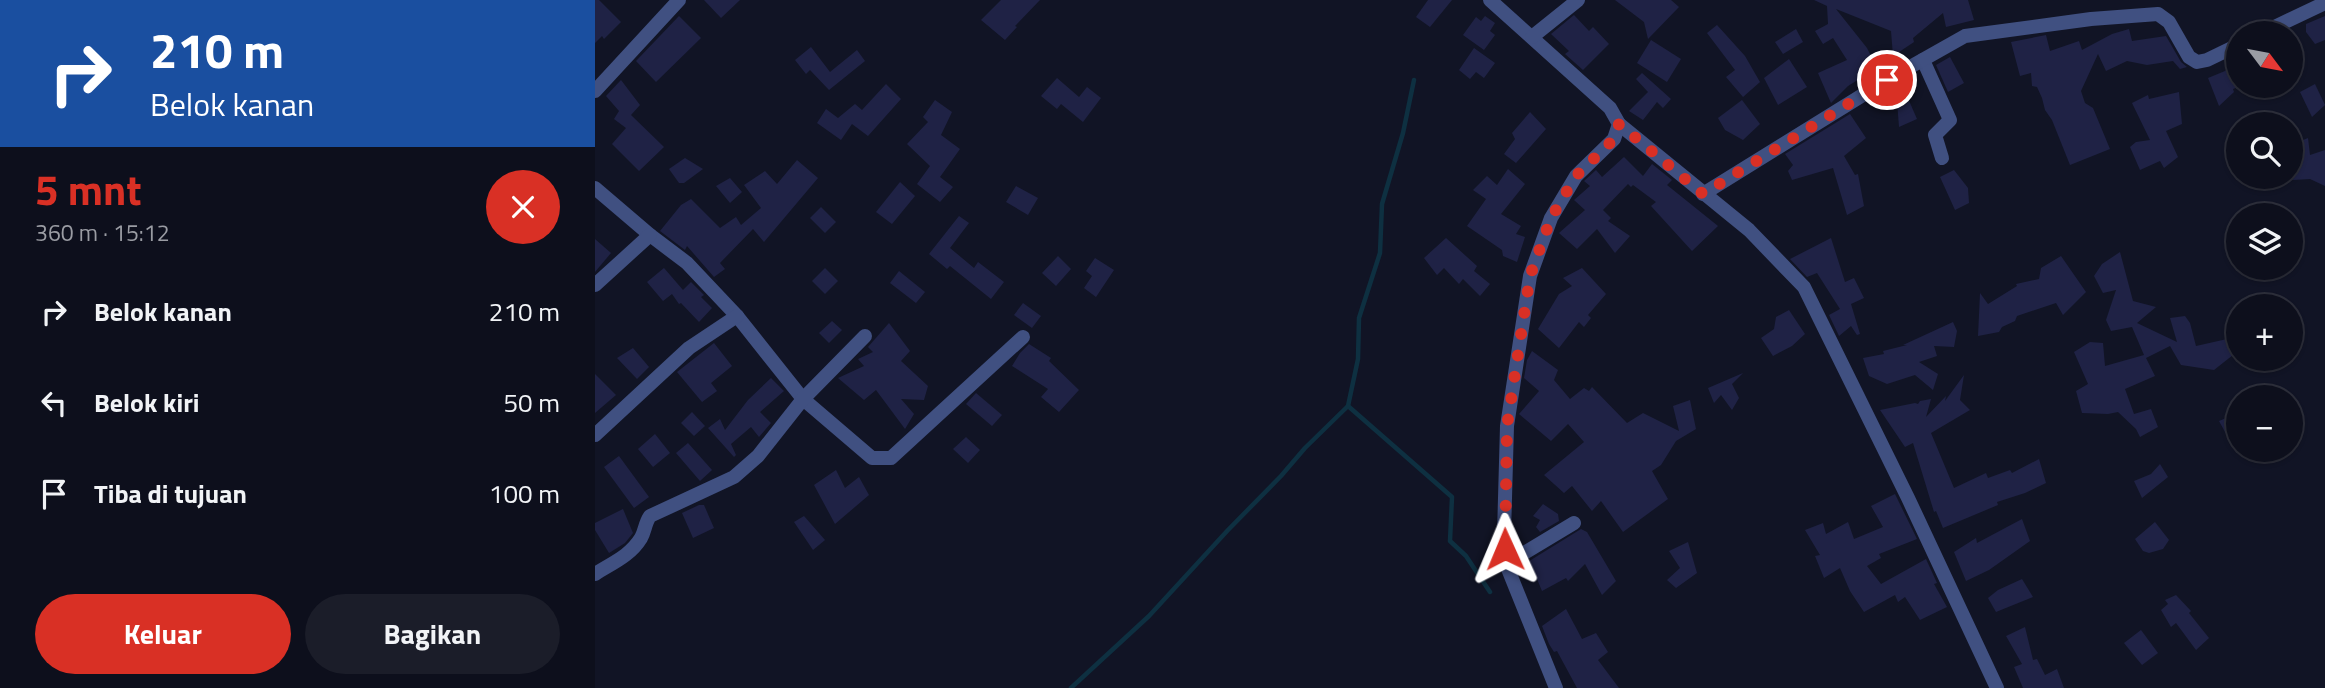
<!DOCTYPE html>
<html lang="id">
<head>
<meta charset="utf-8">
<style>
  :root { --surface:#0d0f1c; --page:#1b1d29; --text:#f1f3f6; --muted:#9a9ca3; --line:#2d2f3b; --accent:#d93025 }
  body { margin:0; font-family:"Titillium Web",sans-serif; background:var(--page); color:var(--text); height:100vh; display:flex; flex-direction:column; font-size:26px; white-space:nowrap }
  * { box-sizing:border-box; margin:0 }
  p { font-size:23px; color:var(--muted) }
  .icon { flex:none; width:38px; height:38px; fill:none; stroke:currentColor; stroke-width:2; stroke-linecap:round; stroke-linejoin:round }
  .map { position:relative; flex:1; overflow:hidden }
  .side { display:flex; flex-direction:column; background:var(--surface); width:595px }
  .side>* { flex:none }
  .banner { background:#1a4fa0; color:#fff; overflow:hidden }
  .needle { width:46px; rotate:122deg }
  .tools { position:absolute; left:1631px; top:21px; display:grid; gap:14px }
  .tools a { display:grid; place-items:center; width:77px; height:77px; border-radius:50%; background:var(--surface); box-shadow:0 2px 5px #0004,0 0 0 2px var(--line); font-size:35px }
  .pin { position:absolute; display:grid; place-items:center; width:60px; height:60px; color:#fff; margin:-30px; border:4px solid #fff; border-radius:50%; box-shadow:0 2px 7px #0007 }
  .me { position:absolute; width:77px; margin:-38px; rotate:359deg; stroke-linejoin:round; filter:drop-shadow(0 0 5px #0008) }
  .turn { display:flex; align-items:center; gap:24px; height:147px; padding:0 35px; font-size:32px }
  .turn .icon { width:91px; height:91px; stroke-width:2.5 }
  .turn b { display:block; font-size:49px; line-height:60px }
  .round { display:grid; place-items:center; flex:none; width:74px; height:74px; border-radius:37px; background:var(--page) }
  .head { display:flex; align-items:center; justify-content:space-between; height:119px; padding:0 35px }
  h1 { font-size:42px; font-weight:700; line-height:52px; color:var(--accent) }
  .cta { display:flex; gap:14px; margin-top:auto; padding:14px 35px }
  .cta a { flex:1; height:80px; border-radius:42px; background:var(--accent); color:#fff; font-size:28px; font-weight:700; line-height:80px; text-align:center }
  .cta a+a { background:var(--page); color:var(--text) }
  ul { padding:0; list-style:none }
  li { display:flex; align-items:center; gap:21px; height:91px; padding:0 35px }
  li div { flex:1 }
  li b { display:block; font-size:26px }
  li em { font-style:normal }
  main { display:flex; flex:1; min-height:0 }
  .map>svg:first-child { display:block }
</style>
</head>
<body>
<main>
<section class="side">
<div class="banner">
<div class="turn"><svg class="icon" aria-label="right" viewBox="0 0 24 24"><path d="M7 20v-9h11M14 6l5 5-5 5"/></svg><div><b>210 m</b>Belok kanan</div></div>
</div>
<div class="head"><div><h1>5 mnt</h1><p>360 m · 15:12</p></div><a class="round" style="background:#d93025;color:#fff"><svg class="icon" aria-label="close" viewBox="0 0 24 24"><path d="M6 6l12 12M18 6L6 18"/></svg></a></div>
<ul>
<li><svg class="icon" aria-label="right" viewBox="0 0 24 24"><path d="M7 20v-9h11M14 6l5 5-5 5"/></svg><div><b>Belok kanan</b></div><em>210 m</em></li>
<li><svg class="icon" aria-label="left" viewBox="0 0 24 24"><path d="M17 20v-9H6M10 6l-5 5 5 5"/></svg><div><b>Belok kiri</b></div><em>50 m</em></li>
<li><svg class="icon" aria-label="arrive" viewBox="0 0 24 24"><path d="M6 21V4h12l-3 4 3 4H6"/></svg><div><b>Tiba di tujuan</b></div><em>100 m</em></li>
</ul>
<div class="cta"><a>Keluar</a><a>Bagikan</a></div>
</section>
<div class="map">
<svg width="1730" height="688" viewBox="0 0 1730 688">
  <rect width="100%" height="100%" fill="#111425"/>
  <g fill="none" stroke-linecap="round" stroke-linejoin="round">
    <g stroke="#0e3041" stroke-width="4.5">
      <path d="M753 406 857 497 855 541 871 556 895 592"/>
      <path d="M476 688 554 616 633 530 686 476 710 448 753 406 763 359 764 318 785 253 787 204 808 133 819 80"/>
    </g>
  </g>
  <g fill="#1f2245">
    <path d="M0 0H4L26 22 9 39 7 36 0 43Z"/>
    <path d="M109 0H145L126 18Z"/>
    <path d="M406 0H445L420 26 422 27 410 40 386 20Z"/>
    <path d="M833 0H857L835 27 821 17Z"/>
    <path d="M1020 0H1076L1084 7 1053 39 1049 22Z"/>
    <path d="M1219 0H1373L1379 20 1351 27 1348 13 1318 38 1319 42 1298 56 1296 31 1241 9 1272 48 1282 68 1253 86 1236 103 1223 73 1252 60 1238 38 1228 44 1220 31 1233 24 1232 6Z"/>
    <path d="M979 15 994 31 998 27 1014 44 988 70 970 54 974 51 956 34Z"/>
    <path d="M84 16 106 38 61 82 41 61Z"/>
    <path d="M890 16 900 23 895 31 900 35 889 50 868 35 881 17 886 21Z"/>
    <path d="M1730 16V40L1720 44 1711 32V24Z"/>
    <path d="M1122 25 1150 56 1165 82 1148 97 1131 77 1140 70 1112 33Z"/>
    <path d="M1201 29 1208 42 1188 54 1180 42Z"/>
    <path d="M1534 29 1537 41 1571 36 1586 62 1592 67 1585 69 1578 61 1552 65 1532 61 1511 71 1503 54 1486 91 1490 103 1498 108 1515 149 1475 165 1457 120 1450 110 1447 98 1442 87 1437 86 1436 73 1425 76 1416 42 1451 35 1455 51 1484 41 1487 50 1517 34Z"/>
    <path d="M1056 40 1086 59 1072 82 1042 63Z"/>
    <path d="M216 47 235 72 262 50 270 61 234 90 215 70 211 74 200 60Z"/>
    <path d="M879 48 900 63 889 78 881 72 875 79 864 70Z"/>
    <path d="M1355 57 1369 83 1353 92 1341 65Z"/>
    <path d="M1643 57V87L1638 89 1639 92 1624 106 1613 78 1630 71Z"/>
    <path d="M1194 59 1212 87 1183 105 1169 78Z"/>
    <path d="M1047 73 1076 99 1068 108 1062 102 1048 120 1034 111 1053 92 1041 79Z"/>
    <path d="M462 78 484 97 492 87 506 98 488 122 466 104 462 109 446 96Z"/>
    <path d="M26 80 45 105 36 115 69 147 44 171 17 144 31 128 19 119 24 111 11 96Z"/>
    <path d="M291 84 306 99 273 136 257 124 246 140 222 123 231 109 243 118 260 104 267 110Z"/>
    <path d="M1720 84 1730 105 1717 117 1705 92Z"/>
    <path d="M1584 92 1587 124 1571 131 1583 157 1569 168 1565 161 1545 170 1535 147 1541 142 1555 140 1537 103 1553 95 1554 99Z"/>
    <path d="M1312 96 1322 119 1304 127 1302 101Z"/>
    <path d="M340 100 357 112 346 135 365 149 345 177 358 187 345 202 322 184 335 166 312 144 333 122 328 117Z"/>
    <path d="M1147 100 1165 124 1148 140 1130 130 1123 118Z"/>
    <path d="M935 112 951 129 921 163 909 154 920 139 917 133Z"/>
    <path d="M1255 114 1271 138 1249 156 1260 175 1263 174 1269 206 1252 215 1238 168 1197 180 1193 171 1198 165 1190 154Z"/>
    <path d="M1713 138 1715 155 1730 150V186L1715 179 1698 180 1701 164 1696 145Z"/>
    <path d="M1029 157 1048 176 1057 164 1077 180 1072 185 1123 226 1097 251 1056 206 1061 202 1038 185 1036 187 1033 184 1008 210 1016 218 1013 221 1035 236 1020 253 1002 229 982 249 964 233 990 210 979 200 995 186 989 181 1001 170 1007 177Z"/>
    <path d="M90 158 108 169 89 183H84L74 169Z"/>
    <path d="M202 160 223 178 169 242 158 229 125 263 130 269 119 277 92 246 90 250 65 231 86 205 96 199 125 228 141 217 146 225 166 208 149 185 170 171 182 184Z"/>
    <path d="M913 169 930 184 906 214 926 226 921 234 930 237 922 262 908 256 907 250 872 226 891 199 878 190 892 176 902 185Z"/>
    <path d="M1359 170 1373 188 1374 203 1360 210 1345 177Z"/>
    <path d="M135 178 147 192 135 203 121 186Z"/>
    <path d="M305 182 320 196 297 224 281 212Z"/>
    <path d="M421 186 443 198 433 215 411 202Z"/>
    <path d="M226 207 241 222 230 233 215 218Z"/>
    <path d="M364 216 374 223 355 248 379 268 383 262 409 282 396 299 355 266 352 269 334 254Z"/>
    <path d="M851 238 882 266 879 271 895 284 885 296 868 279 864 284 849 268 842 275 829 258Z"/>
    <path d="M1236 238 1250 282 1259 278 1269 298 1256 304 1265 334 1262 335 1256 326 1244 336 1234 315 1245 309 1222 273 1212 277 1195 259Z"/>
    <path d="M0 239 16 253 0 272Z"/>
    <path d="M1525 252 1538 301 1561 307 1542 323 1582 342 1575 318 1590 316 1595 323 1601 346 1632 339 1643 331V351L1619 370 1586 365 1575 346 1551 358 1560 376 1530 389 1539 414 1556 409 1563 427 1545 437 1541 429 1523 412 1513 414 1487 413 1481 391 1493 384 1479 352 1495 342 1508 343 1510 366 1549 355 1537 327 1516 331 1511 320 1521 290 1508 293 1499 276 1507 264Z"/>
    <path d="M463 256 476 269 461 286 447 273Z"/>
    <path d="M1466 256 1491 292 1468 315 1461 303 1422 316 1420 321 1407 327 1404 332 1383 336 1385 293 1393 304 1422 286 1421 284 1444 279 1446 268Z"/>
    <path d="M500 258 519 270 501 297 489 288 497 276 491 271Z"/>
    <path d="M69 268 88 290 96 282 109 295 106 297 117 308 104 322 86 303 84 304 77 294 68 301 52 282Z"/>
    <path d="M230 268 243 281 230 294 217 281Z"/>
    <path d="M987 268 1011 294 993 315 996 318 989 327 984 322 964 348 943 329 964 294 977 286 968 278Z"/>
    <path d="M304 271 330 292 321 303 295 283Z"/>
    <path d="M428 303 446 316 437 328 419 315Z"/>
    <path d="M1194 310 1210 334 1197 346 1178 356 1166 338 1179 329 1181 317Z"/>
    <path d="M237 321 247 330 234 343 224 333Z"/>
    <path d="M1358 322 1362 331 1359 347 1339 346 1342 356 1324 362 1343 374 1338 390 1320 375 1292 384 1274 376 1268 358 1289 354 1288 351 1312 345H1308Z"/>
    <path d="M294 323 315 351 306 361 333 386 329 400 306 399 319 414 310 429 281 390 269 400 243 378 269 366 263 359 278 352 273 347Z"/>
    <path d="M119 343 137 366 116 383 122 391 107 402 82 372Z"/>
    <path d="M434 344 456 358 454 361 484 390 464 412 446 397 453 389 417 366 425 353Z"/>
    <path d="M38 348 54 367 42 379 22 358Z"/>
    <path d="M937 351 963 370 959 380 975 399 989 388 994 391 997 387 1032 423 1048 413 1084 431 1078 406 1095 400 1101 429 1081 441 1066 465 1057 471 1073 499 1028 532 1006 501 997 511 977 486 969 493 949 475 989 442 973 424 956 441 924 414 944 391 929 378 932 360Z"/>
    <path d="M1148 373 1137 384 1144 398 1137 410 1126 395 1119 403 1113 388Z"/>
    <path d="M0 374 21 395 0 413Z"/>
    <path d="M1369 375 1365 400 1375 410 1336 433 1359 488 1391 473 1393 478 1415 470 1417 473 1444 459 1451 483 1430 493 1402 502 1403 505 1348 528 1341 511 1339 512 1318 443 1310 447 1285 410 1320 403 1323 404 1325 401 1336 399 1331 417 1351 396 1350 401Z"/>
    <path d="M176 378 189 391 165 412 176 423 164 437 156 427 136 444 141 455 139 457 113 428 125 419 130 430 153 400Z"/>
    <path d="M381 393 407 415 397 426 371 404Z"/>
    <path d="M97 412 110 426 99 436 86 423Z"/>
    <path d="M1643 413V436L1635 441 1624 421Z"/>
    <path d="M60 434 75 453 58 467 43 449Z"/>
    <path d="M371 437 385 450 373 463 358 449Z"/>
    <path d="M93 443 117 470 105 481 81 453Z"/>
    <path d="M24 456 54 497 39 508 9 467Z"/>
    <path d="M1565 464 1573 477 1547 498 1539 481 1556 474Z"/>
    <path d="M241 470 250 488 264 477 274 495 240 524 219 485Z"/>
    <path d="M1300 494 1322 539 1284 554 1286 558 1272 566 1286 584 1331 559 1342 583 1339 584 1352 607 1325 620 1310 597 1303 602 1300 595 1269 612 1255 591 1245 568 1229 578 1220 556 1225 555 1210 530 1228 523 1231 534 1253 522 1259 539 1288 527 1276 506Z"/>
    <path d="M948 504 963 514 964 521 945 532 941 527 945 520 938 516Z"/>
    <path d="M104 505H109L119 528 98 538 87 513Z"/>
    <path d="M28 509 38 533 30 543 14 553 0 530V523Z"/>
    <path d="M209 516 230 540 218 550 199 522Z"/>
    <path d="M1427 519 1435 541 1394 570 1371 581 1359 552 1381 538 1382 543Z"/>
    <path d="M1560 522 1574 540 1568 549 1554 553 1548 551 1540 539Z"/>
    <path d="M986 529 992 532 1021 581 1007 595 990 564 973 581 971 578 947 591 939 572 927 578 923 568Z"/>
    <path d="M1093 542 1102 573 1081 588 1072 580 1085 568 1074 551Z"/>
    <path d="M1427 579 1438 597 1401 612 1393 598 1403 590Z"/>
    <path d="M1581 595 1596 611 1594 613 1614 638 1601 650 1581 623 1576 627 1566 610 1573 604 1570 600Z"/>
    <path d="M971 609 987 639 1001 633 1013 652 1003 660 1024 688H982L962 651 959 652 954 644 947 626Z"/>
    <path d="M1430 627 1438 660 1442 659 1450 675 1462 669 1469 688H1428L1419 667 1427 664 1411 636Z"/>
    <path d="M1546 630 1563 653 1547 665 1529 643Z"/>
  </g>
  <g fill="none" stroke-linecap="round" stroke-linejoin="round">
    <g stroke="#405081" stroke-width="14">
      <path d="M895 0 1015 108 1024 124 1019 139 981 176 956 218 935 276 912 426 909 534 911 564 961 688"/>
      <path d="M1667 33 1730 3"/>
      <path d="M937 37 983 0"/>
      <path d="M1328 60 1355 120 1340 135 1347 158"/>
      <path d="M0 91 84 0"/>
      <path d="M1024 124 1154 230 1209 287 1313 498 1402 688"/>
      <path d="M0 188 55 235 92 263 142 316 208 399 277 458H296L428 337"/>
      <path d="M1108 194 1292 80 1370 36 1496 19 1563 14 1574 22 1594 57 1602 62 1612 60 1643 45"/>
      <path d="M0 285 55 235"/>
      <path d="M0 435 94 348 142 316"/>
      <path d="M911 564 979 523"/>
      <path d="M0 574C17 563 35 556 46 538 50 531 50 523 55 516L139 477 163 456 208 399 270 336"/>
    </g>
  </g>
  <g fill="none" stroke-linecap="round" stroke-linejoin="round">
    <path stroke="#d93025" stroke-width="12" stroke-dasharray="0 21.6" d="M910 549 912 426 935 276 956 218 981 176 1019 139 1024 124 1108 194 1292 80"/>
  </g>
</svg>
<div class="tools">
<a><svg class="needle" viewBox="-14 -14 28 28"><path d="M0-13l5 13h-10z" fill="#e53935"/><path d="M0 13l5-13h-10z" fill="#9a9ca3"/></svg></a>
<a><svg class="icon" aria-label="search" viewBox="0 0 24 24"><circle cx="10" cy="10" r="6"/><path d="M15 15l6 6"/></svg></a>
<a><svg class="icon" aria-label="layers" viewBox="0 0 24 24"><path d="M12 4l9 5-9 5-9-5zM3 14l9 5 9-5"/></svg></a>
<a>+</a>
<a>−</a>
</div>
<div class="pin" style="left:1292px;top:80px;background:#d93025"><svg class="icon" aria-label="arrive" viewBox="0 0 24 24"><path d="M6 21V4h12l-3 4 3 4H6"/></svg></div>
<svg class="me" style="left:910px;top:549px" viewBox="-20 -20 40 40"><path d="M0-17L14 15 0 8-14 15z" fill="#d93025" stroke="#fff" stroke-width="4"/></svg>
</div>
</main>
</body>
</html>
